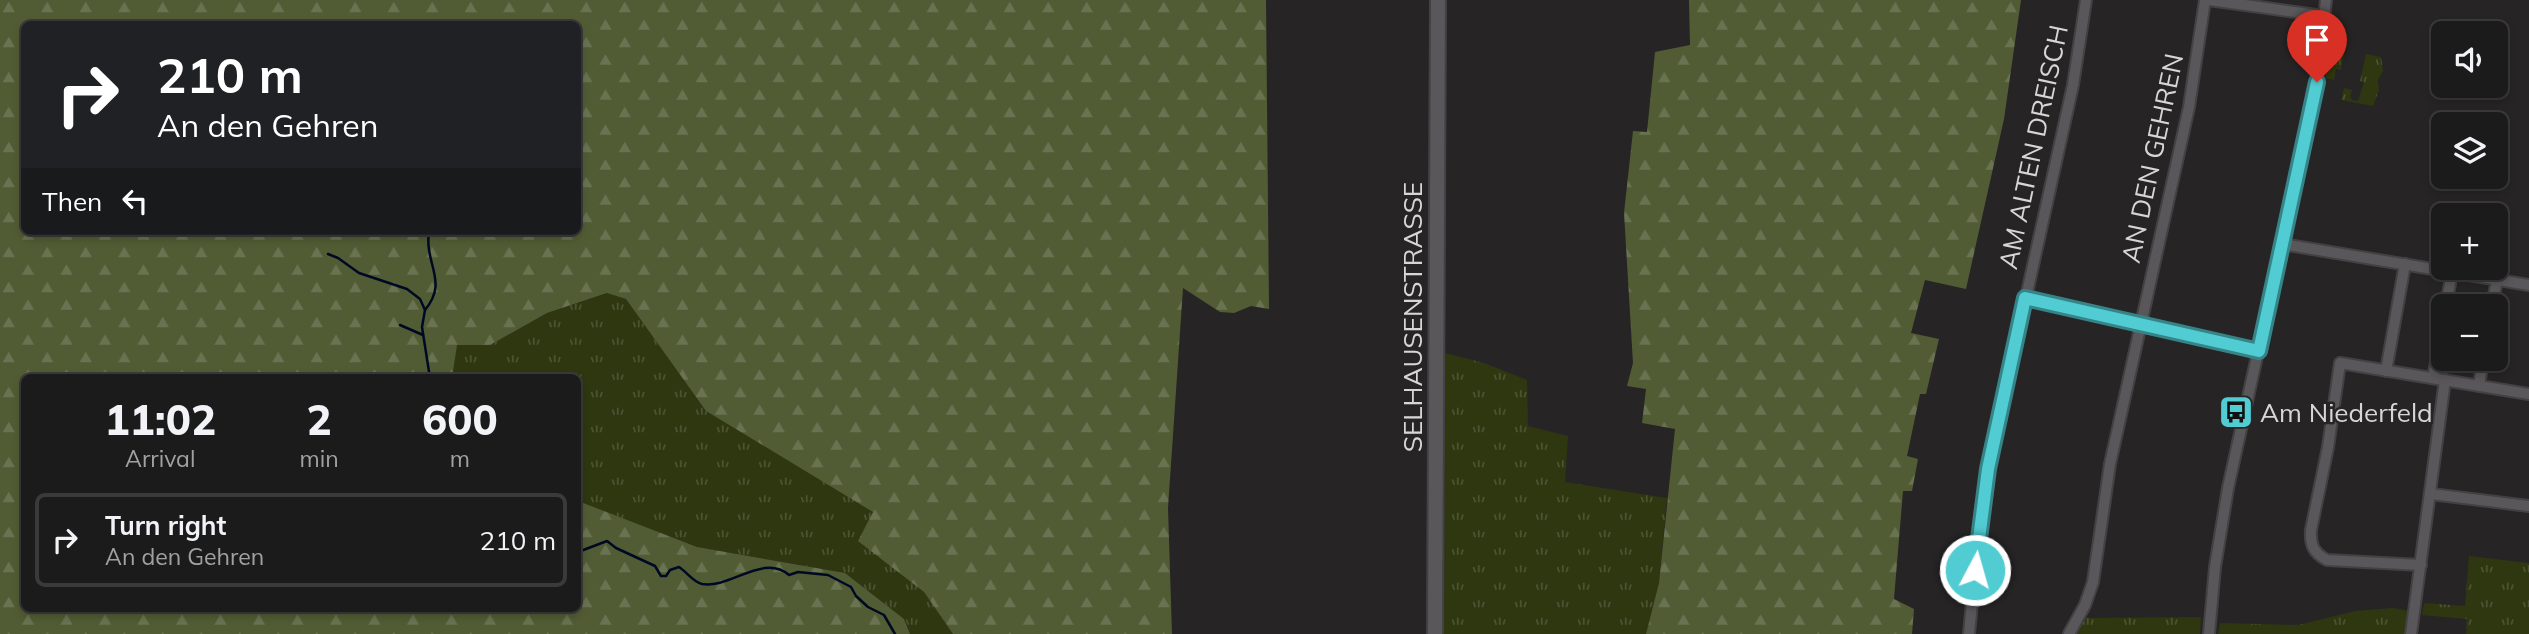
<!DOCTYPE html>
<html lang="en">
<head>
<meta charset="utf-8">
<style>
  :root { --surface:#1c1b1c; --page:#252425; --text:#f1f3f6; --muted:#a0a1a3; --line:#3a393b }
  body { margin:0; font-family:Mulish,sans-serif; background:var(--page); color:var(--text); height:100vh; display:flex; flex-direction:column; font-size:26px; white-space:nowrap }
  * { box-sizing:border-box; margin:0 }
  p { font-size:23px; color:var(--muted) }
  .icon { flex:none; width:38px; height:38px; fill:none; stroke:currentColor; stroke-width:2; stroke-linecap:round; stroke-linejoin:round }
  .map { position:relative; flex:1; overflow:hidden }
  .panel { position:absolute; left:21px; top:374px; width:560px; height:238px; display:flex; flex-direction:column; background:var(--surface); border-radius:10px; box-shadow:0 4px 10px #0003,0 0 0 2px var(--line) }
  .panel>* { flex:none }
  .hud { position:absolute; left:21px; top:21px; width:560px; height:214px; border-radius:10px; box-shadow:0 4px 10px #0003,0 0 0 2px var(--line); background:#202124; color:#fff; overflow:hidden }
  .buttons { position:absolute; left:2431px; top:21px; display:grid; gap:14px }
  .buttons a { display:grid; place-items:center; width:77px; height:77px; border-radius:10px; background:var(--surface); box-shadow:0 4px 10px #0003,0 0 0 2px var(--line); font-size:35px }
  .pin { position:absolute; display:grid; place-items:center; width:60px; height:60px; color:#fff; margin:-72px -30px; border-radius:50% 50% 50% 0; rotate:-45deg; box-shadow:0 0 7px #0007 }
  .pin .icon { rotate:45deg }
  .me { position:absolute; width:77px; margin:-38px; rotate:6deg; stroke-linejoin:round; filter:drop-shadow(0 0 5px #0008) }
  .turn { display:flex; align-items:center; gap:24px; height:147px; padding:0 21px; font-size:32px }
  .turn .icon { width:91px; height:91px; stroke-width:2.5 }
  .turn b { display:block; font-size:49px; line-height:60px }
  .then { display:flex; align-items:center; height:66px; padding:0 21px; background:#0003; gap:14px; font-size:26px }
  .eta { display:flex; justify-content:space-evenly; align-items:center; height:119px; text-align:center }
  .eta b { font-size:42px; font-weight:800; line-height:49px }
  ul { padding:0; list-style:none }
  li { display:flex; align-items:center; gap:21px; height:94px; margin:0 14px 10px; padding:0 7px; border:4px solid var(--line); border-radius:10px }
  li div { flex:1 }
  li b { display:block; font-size:26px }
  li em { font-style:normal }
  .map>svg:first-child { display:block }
</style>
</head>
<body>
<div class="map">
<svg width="2529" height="634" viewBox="0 0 2529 634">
  <defs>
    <pattern id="grass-tufts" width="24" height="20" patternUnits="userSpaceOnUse" patternTransform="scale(1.75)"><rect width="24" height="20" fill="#2e3710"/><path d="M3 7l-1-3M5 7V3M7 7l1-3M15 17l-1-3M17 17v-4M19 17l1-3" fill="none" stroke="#4c5332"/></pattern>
    <pattern id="forest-firs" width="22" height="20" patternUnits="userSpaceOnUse" patternTransform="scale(1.75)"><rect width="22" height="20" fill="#515c34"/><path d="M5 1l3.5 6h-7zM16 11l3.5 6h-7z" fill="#697351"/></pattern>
  </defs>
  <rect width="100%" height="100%" fill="#262425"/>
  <g fill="url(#grass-tufts)">
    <path d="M2335 41 2346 43 2341 70 2336 69 2334 80 2325 78 2329 45Z"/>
    <path d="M2366 54 2381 57 2383 71 2378 80 2379 90 2373 106 2341 100 2344 88 2352 90 2350 96 2352 100 2358 101 2364 82 2360 81Z"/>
    <path d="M608 293 626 299 706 411 874 512 859 541 924 592 953 634H910L904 619 845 573 697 547 578 502V378H452L456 345H490L547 313Z"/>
    <path d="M1445 353 1484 363 1527 380 1528 426 1568 436 1565 482 1667 498 1659 583 1646 634H1444Z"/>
    <path d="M2469 556 2529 563V634H2466L2467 619 2422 615 2424 603 2465 606Z"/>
    <path d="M2393 608 2409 611 2405 634H2218L2220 623 2298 625 2355 611Z"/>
    <path d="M2201 617 2200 634H2075L2084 618Z"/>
  </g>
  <g fill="url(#forest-firs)" fill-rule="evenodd">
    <path d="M0 0H1266L1269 309 1251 306 1234 313 1220 312 1183 288 1168 508 1172 634H953L924 592 858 541 873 512 706 411 626 299 607 293 547 313 490 345H457L452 378H24V609H578V501L697 547 845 573 904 619 910 634H0ZM24 24H578V231H24Z"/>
    <path d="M1689 0H2021L2004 119 1966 289 1925 280 1911 333 1939 339 1926 394H1920L1907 456 1918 459 1912 491H1903L1894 599 1914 609 1912 634H1646L1659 583 1675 429 1642 423 1646 389 1627 386 1633 363 1624 213 1633 131 1647 132 1655 52 1690 45Z"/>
  </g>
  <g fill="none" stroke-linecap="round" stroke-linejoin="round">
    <g stroke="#000923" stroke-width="2.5">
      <path d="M328 254 338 258 359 273 407 289 420 299 425 310 422 327 430 378"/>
      <path d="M425 310C449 281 424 265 429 231"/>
      <path d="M400 325 423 335"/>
      <path d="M319 375 325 378"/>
      <path d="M578 552 607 541 616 548 655 566 661 576H666L670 570 679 567C687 572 693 582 702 584 730 589 763 553 789 575L798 572 828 575 851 587 856 596 868 607 884 615 895 634"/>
    </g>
    <g stroke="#434143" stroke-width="14">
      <g id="minor">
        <path d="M2209 0 2324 16"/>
        <path d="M2282 244 2529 285"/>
        <path d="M2025 298 2259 351"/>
        <path d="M2446 306 2452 272"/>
        <path d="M2492 306 2497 279"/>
        <path d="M2386 371 2405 264"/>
        <path d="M2433 378 2443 324"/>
        <path d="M2479 386 2483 359"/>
        <path d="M2431 494 2529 506"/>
        <path d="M2421 565 2327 560C2313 553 2310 544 2311 530L2328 447 2340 363 2529 394"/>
        <path d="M1969 634 1979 529 1988 469 2073 85 2086 0"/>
        <path d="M2069 634 2085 605 2093 582 2110 464 2189 107 2205 0"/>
        <path d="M2209 634 2215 567 2228 488 2309 120 2319 63 2326 0"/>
        <path d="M2411 634 2445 380"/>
      </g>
    </g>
    <g stroke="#434143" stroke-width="18">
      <path id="tertiary" d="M1435 634 1438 0"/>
    </g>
    <use href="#minor" stroke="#595759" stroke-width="10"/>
    <use href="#tertiary" stroke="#595759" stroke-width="14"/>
  </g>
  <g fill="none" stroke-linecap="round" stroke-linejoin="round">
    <g stroke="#358588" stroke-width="18">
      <path id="route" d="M1975 570 1988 469 2025 298 2259 351 2317 82"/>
    </g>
    <use href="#route" stroke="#51ccd2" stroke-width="12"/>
  </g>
  <defs>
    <g id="bus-square" transform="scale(1.75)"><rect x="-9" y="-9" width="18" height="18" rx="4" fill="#51ccd2" stroke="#262425"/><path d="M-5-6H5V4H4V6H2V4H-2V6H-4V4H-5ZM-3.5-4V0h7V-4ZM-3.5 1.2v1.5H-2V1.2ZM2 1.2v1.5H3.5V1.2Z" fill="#111"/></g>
  </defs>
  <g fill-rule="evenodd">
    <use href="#bus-square" x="2236" y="412"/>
  </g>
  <g text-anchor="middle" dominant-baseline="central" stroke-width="5" stroke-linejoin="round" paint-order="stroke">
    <g font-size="26" fill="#d7d6d7" stroke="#262425">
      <text transform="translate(2033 147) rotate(-78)">AM ALTEN DREISCH</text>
      <text transform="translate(2152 158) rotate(-78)">AN DEN GEHREN</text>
      <text transform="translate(1412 317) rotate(-90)">SELHAUSENSTRASSE</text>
    </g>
    <g font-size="26" fill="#d7d6d7" stroke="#262425" text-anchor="start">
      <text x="2260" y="412">Am Niederfeld</text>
    </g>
  </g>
</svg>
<div class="buttons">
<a><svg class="icon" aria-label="sound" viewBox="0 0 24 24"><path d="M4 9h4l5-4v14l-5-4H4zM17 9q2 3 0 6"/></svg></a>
<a><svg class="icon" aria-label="layers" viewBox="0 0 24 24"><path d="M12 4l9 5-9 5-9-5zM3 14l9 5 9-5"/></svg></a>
<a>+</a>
<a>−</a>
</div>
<div class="pin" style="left:2317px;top:82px;background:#d93025"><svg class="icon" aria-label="arrive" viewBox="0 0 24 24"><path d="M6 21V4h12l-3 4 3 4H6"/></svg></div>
<svg class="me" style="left:1975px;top:570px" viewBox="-20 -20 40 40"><circle r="17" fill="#51ccd2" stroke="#fff" stroke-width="3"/><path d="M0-11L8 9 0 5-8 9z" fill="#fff"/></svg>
<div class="hud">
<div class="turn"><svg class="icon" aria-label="right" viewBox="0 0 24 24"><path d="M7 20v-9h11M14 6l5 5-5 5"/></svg><div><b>210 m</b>An den Gehren</div></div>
<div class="then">Then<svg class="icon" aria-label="left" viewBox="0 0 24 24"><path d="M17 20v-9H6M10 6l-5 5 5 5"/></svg></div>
</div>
<section class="panel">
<div class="eta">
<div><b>11:02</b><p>Arrival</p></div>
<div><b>2</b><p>min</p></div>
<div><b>600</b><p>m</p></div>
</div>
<ul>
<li><svg class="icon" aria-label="right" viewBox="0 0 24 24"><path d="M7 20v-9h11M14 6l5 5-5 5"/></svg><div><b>Turn right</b><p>An den Gehren</p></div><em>210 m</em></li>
</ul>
</section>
</div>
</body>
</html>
